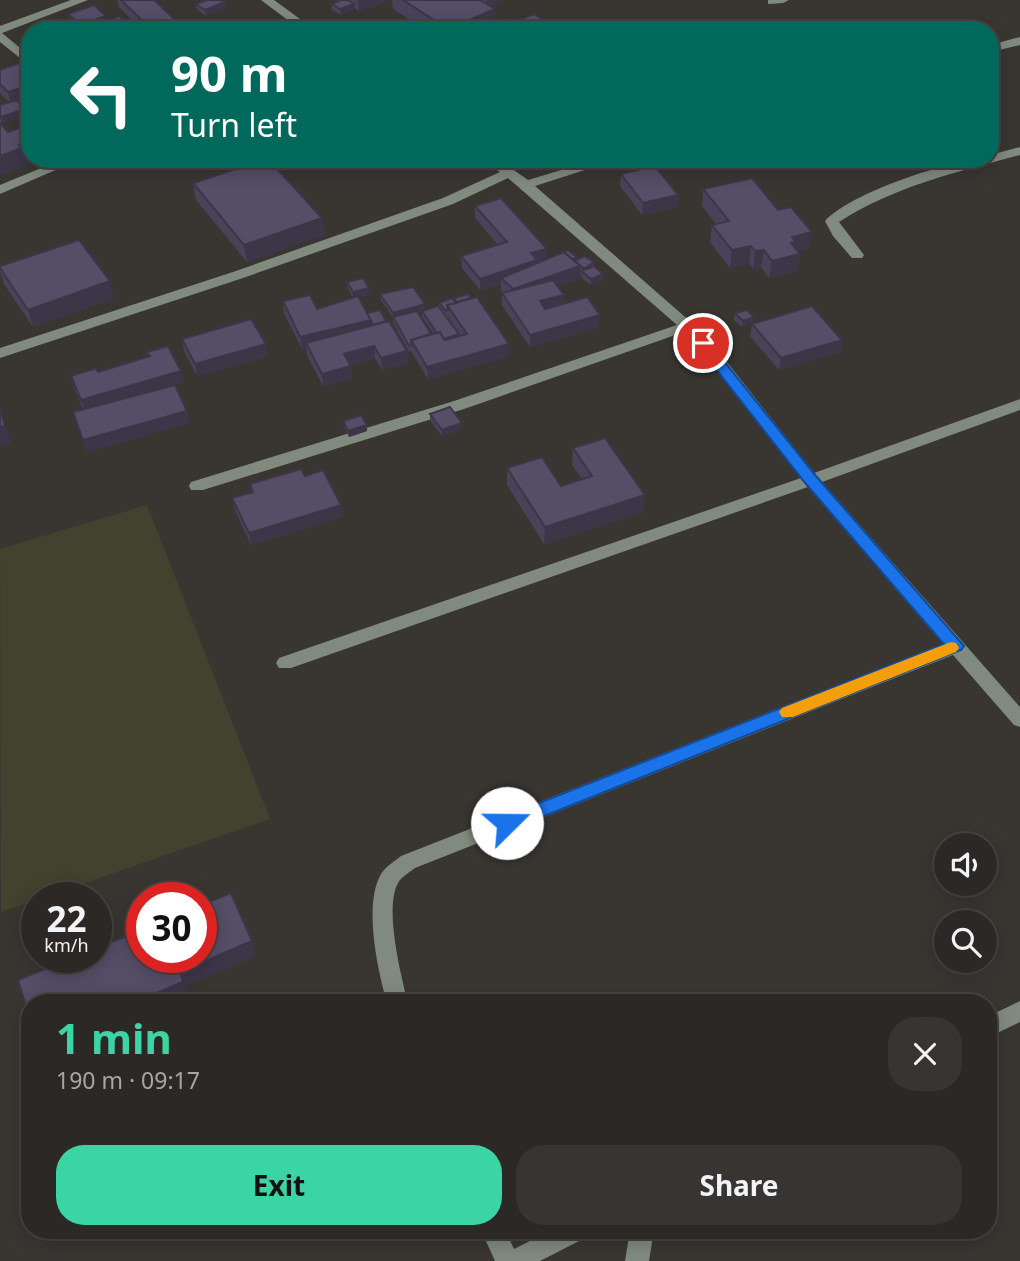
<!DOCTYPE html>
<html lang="en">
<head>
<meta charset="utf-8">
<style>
  :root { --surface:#2b2826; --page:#373432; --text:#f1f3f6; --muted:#a6a6a7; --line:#474443; --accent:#3bd4a4 }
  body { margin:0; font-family:"Noto Sans",sans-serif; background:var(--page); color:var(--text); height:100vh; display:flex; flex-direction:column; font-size:26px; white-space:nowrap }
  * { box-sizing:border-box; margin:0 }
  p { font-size:23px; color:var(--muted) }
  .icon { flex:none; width:38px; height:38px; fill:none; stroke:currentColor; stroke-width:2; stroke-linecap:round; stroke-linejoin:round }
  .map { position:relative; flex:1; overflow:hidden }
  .sheet { position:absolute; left:21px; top:994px; width:976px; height:245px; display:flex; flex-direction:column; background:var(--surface); border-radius:28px; box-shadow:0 4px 18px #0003,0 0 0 2px var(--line) }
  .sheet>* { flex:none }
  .top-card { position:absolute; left:21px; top:21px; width:978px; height:147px; border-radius:28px; box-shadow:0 4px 18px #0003,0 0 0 2px var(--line); background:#00695c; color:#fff; overflow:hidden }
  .controls { position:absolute; left:934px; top:833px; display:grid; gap:14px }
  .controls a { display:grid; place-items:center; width:63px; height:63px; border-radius:50%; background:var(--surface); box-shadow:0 4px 18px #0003,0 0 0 2px var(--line); font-size:35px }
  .speed { position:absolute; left:21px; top:882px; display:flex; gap:14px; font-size:35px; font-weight:700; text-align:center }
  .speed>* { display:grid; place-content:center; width:91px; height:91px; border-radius:50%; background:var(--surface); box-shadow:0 4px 18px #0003,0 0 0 2px var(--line); line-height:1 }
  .speed small { font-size:18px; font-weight:400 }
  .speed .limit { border:10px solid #d22; background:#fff; color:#111 }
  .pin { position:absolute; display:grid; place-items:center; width:60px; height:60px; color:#fff; margin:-30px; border:4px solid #fff; border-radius:50%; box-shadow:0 2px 7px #0007 }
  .me { position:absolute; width:77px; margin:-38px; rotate:68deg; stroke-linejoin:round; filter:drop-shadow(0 0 5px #0008) }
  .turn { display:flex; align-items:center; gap:24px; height:147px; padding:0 35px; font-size:32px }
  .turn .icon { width:91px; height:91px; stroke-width:2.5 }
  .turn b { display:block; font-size:49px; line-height:60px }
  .round { display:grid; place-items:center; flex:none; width:74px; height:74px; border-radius:28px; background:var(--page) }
  .head { display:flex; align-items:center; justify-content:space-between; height:119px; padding:0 35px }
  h1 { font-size:42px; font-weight:700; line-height:52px; color:var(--accent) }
  .primary-button { display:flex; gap:14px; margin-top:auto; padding:14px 35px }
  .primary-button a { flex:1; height:80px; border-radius:28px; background:var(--accent); color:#111; font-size:28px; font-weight:700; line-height:80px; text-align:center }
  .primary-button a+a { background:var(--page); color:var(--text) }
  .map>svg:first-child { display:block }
</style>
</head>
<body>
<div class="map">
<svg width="1020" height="1261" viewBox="0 0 1020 1261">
  <rect width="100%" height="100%" fill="#393632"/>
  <path fill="#41432e" d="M147 505 270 819 1 912 0 549Z"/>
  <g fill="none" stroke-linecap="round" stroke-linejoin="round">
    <g fill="#808a7e" fill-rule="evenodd">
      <path d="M71 0H88L2 33 30 56V66L0 42V26Z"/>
      <path d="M261 0H274L315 30H301Z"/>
      <path d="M768 0H789L783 3 768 4Z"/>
      <path d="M1020 37V45L990 52V45Z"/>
      <path d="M1020 147V155C957 172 895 186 839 222L864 255 862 258H852L833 236 825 221C852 192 951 159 990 159V155Z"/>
      <path d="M63 159H81L0 194V185Z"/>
      <path d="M483 159H498L528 180 598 159H619L535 186 692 323 723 357 814 473 1020 399V410L822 482 1020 707V727L1014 725 953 655 415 868C410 872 401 877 398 883 384 908 401 976 408 1003H387C378 971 363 905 381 874 385 867 395 861 401 856L943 644 808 487 291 668H279L276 663 279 658 801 478 713 363 684 332 464 409 203 490H191L189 486 191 482 454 401 677 325 508 178 453 204 243 278 0 358V348L233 272 443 198 500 172Z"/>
      <path d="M1020 1001V1022L989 1037V1016Z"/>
      <path d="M481 1230H505L514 1249 552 1230H589L585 1238 540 1261H495Z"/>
      <path d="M630 1230H654L649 1261H625Z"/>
    </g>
  </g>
  <g fill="#4a4259" fill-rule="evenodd">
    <path d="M117 0H154L184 30H142L119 7Z"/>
    <path d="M341 0H389L359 11 354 8V10L341 15 332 10V4Z"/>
    <path d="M392 0H504L490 6 495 9V25L513 26V22L558 30H425L393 9Z"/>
    <path d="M225 2V8L206 16 197 10 196 4Z"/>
    <path d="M68 14 106 16 107 21 81 30 70 20Z"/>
    <path d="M0 70 30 73V116L25 109 27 115 3 123 1 121 2 125 30 159H33L26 162 27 165 0 175V105L9 102 0 93Z"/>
    <path d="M245 159H297L275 167 322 218 324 235 247 262 196 200 193 183 250 164Z"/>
    <path d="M621 174 678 195 677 207 642 215 620 186Z"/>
    <path d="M703 189 809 249 798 252 800 254 797 271 769 278 761 267 753 269 749 263 730 268 710 242 712 225 716 224 702 206Z"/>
    <path d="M475 206 546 259 594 262V266L603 274V280L590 285 581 277V274L580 273V278L557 286 564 304 599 327 530 347 502 305V293H504L501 290V284L480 290 462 268 461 256 498 245 475 218Z"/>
    <path d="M0 264 1 266 114 298 33 327 4 284 0 271Z"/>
    <path d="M347 282 369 295 359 297 367 313 408 363 382 370 375 358 350 365 352 378 323 386 307 355 306 348 302 349 284 313 283 301 317 309 353 298 348 288Z"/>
    <path d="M380 294 425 304V310L439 308V303L454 301V298L509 356 428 379 411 351 409 352 393 323V318L381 300ZM422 311V317L434 334H431L418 312ZM446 317H448L460 336H459Z"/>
    <path d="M747 310 742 327 734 320 735 313Z"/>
    <path d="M752 324 842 340 840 352 779 370 750 336Z"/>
    <path d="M182 339 266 344 268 356 197 376 184 351Z"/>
    <path d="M147 352 184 383 175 385 187 411 189 423 87 452 73 412 83 409 74 388 71 376 98 372 148 357Z"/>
    <path d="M430 414 462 429 442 436 430 420Z"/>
    <path d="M343 421 367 425V431L349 437 344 427Z"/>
    <path d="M573 448 643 512 544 544 507 485V468L561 486 582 479 572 465Z"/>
    <path d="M305 476 343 517 251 545 235 510 232 498 251 492 250 484Z"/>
  </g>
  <g fill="#3c3648">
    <path d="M358 0H389L359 11Z"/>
    <path d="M490 0H504L486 7V1Z"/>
    <path d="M225 2V8L206 16 205 10Z"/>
    <path d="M354 4V10L341 15 340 9Z"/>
    <path d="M495 9V26L486 30H448Z"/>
    <path d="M106 16 108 22 82 30 81 25Z"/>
    <path d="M30 85V97L22 96 23 100 18 99 19 101 11 104 8 92Z"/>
    <path d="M25 109 27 115 3 123 1 117Z"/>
    <path d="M30 142V159H33L26 162 27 165 0 175V156L19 145Z"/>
    <path d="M261 159H297L258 173 257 161Z"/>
    <path d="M678 195 677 207 642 215 643 203Z"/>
    <path d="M322 218 324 235 247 262 244 245Z"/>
    <path d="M812 232 809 249 795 253 800 254 797 271 769 278 772 261 792 237Z"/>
    <path d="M751 246 749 263 730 268 732 250Z"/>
    <path d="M547 249 546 260 501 278V284L480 290V279L531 253Z"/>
    <path d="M764 250 761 267 753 269 755 251Z"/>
    <path d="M580 266V278L513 301V289Z"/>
    <path d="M603 274V280L590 285 591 279Z"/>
    <path d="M110 281 114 298 33 327 28 310Z"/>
    <path d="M369 288V295L353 299V292Z"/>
    <path d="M564 295V307L540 313V301Z"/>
    <path d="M425 304V310L393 319V313Z"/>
    <path d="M600 315 599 327 530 347V335Z"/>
    <path d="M754 317 753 323 742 327 743 321Z"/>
    <path d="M371 320 372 332 306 343V348L302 349 300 337Z"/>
    <path d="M842 340 840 352 779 370 781 358Z"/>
    <path d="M266 344 268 356 197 376 195 364Z"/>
    <path d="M509 344V356L428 379 427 367Z"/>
    <path d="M374 346 375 358 346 366 344 354Z"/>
    <path d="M407 351 408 363 382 370 381 358Z"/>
    <path d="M351 366 352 378 323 386 322 374Z"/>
    <path d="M181 371 184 383 85 412 81 400Z"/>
    <path d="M0 408 11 443 0 446Z"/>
    <path d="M187 411 189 423 87 452 83 440Z"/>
    <path d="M462 423V429L442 436V430Z"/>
    <path d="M367 425V431L349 437 348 431Z"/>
    <path d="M645 495 643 512 544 544 545 527Z"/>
    <path d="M341 505 343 517 251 545 249 533Z"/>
    <path d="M252 941 256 956 185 986 180 972Z"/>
    <path d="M183 982 188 996 172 1003H133Z"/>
  </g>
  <g fill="#564d67" stroke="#3c3648" stroke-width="2">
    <path d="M121 0H154L183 27 173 30H152Z"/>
    <path d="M207 0H221L225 2 205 10 196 4Z"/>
    <path d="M341 0H348L354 4 340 9 332 4Z"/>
    <path d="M403 0H480L495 9 448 29Z"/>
    <path d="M94 5 106 16 81 25 68 14Z"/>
    <path d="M534 14 558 29 555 30H525L513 22Z"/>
    <path d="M119 16 136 30H82Z"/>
    <path d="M505 21 518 30H483Z"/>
    <path d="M213 25 220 30H200Z"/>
    <path d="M19 63 30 73V85L8 92 0 84V70Z"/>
    <path d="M30 94V104L22 96Z"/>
    <path d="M16 100 25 109 1 117 0 116V105Z"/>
    <path d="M0 123 8 132 30 124V142L19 145 22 148 0 156Z"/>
    <path d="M266 159H268L322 218 244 245 193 183Z"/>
    <path d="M655 166 678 195 643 203 621 174Z"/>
    <path d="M752 178 778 210 791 207 812 232 792 237 796 242 791 243 800 254 772 261 764 250 755 251 751 246 732 250 712 225 729 221 703 189Z"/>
    <path d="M501 198 547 249 531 253 537 260 480 279 461 256 507 242 475 206Z"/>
    <path d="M79 240 110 281 28 310 0 268V266Z"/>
    <path d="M568 250 577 257 572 259 564 252Z"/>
    <path d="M564 252 580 266 513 289 501 278Z"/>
    <path d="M584 256 594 262 584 269 575 261Z"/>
    <path d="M594 266 603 274 591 279 581 271Z"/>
    <path d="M363 278 369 288 353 292 347 282Z"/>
    <path d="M553 280 564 295 540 301 545 309 587 297 600 315 530 335 502 293Z"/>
    <path d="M413 287 425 304 393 313 380 294Z"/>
    <path d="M468 294 471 298 457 302 454 298Z"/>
    <path d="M310 295 317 309 358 296 371 320 300 337 283 301Z"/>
    <path d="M477 297 509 344 427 367 411 340 440 332 445 340 467 334 447 305Z"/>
    <path d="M452 298 456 303 447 305 448 310 446 311 439 303Z"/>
    <path d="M438 306 459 334 444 339 440 332 437 333 422 311Z"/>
    <path d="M812 306 842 340 781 358 752 324Z"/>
    <path d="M380 310 386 321 373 325 367 313Z"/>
    <path d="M747 310 754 317 743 321 735 313Z"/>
    <path d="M417 311 431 334 411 340V345L409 346 393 317Z"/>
    <path d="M251 319 266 344 195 364 182 339Z"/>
    <path d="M389 321 407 351 381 358 374 346 344 354 351 366 322 374 306 343Z"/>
    <path d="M168 346 181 371 81 400 71 376 96 368 98 372 150 356 147 352Z"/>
    <path d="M175 385 187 411 83 440 73 412Z"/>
    <path d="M450 407 462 423 442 430 430 414Z"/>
    <path d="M0 409 5 426 0 427Z"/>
    <path d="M361 415 367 425 348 431 343 421Z"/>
    <path d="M605 438 645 495 545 527 507 468 542 457 561 486 592 476 573 448Z"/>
    <path d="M301 469 305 476 323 470 341 505 249 533 232 498 253 492 250 484Z"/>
    <path d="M231 893 252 941 180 972 183 982 133 1003H113L112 1000 105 1003H30V1019L18 980 74 957H96V948L142 930V957H201V905Z"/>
  </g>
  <path fill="#1a73e8" stroke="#114b97" stroke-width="2" d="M703 339 707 340 816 476 964 646 961 650 514 828 507 831 501 828 499 823 501 818 944 644 806 484 698 346V340Z"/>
  <path fill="#f59e0b" d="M951 642 956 643 959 648 956 652 793 717H782L779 712 782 708Z"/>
</svg>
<div class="controls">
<a><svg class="icon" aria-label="sound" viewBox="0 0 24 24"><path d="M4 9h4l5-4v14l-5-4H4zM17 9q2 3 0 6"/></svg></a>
<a><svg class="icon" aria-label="search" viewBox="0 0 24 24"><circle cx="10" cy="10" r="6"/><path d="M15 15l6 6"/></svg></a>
</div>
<div class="speed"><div>22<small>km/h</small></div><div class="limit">30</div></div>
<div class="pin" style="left:703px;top:343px;background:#d93025"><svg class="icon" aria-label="arrive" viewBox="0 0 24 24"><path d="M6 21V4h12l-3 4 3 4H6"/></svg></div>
<svg class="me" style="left:507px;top:823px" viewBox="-20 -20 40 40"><circle r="19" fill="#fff"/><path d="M0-13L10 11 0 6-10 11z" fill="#1a73e8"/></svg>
<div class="top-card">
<div class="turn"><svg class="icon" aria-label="left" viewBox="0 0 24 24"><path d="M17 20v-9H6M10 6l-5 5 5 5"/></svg><div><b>90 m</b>Turn left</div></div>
</div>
<section class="sheet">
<div class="head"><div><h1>1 min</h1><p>190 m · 09:17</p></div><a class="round"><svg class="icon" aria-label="close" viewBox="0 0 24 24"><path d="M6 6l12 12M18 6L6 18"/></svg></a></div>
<div class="primary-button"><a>Exit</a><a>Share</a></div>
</section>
</div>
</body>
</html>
